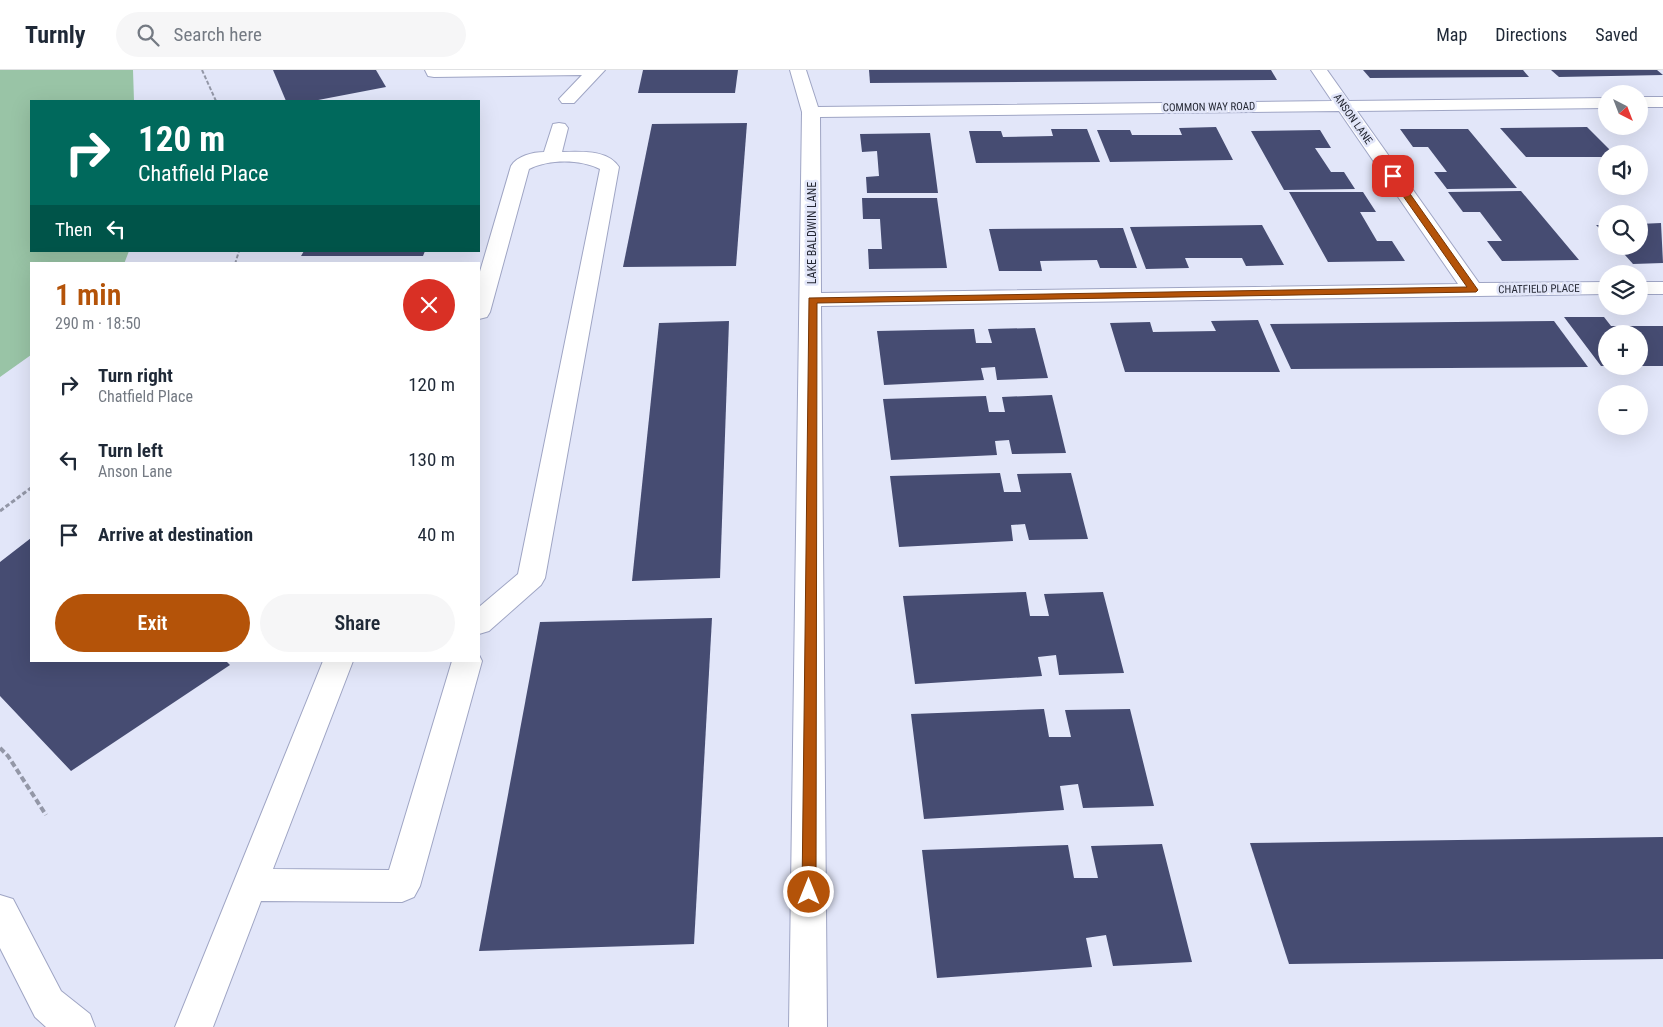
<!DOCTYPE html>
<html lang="en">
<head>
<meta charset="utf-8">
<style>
  :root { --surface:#fff; --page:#f6f6f7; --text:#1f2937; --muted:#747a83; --line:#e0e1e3; --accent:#b45309 }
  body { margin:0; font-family:"Roboto Condensed",sans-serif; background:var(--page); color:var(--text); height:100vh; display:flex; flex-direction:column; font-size:19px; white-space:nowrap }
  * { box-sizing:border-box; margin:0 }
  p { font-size:16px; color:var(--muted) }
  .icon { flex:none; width:28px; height:28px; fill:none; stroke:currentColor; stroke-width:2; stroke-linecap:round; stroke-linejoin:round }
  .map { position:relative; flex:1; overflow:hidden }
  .sheet { position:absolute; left:30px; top:192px; width:450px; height:400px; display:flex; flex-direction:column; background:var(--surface); border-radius:0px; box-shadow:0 5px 20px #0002 }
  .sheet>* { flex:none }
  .guide { position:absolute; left:30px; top:30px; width:450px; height:152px; border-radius:0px; box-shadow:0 5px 20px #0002; background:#00695c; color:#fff; overflow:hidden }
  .needle { width:32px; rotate:138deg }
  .controls { position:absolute; left:1598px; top:15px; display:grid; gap:10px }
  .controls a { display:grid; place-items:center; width:50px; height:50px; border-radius:50%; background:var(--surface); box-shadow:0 5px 20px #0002; font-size:25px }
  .pin { position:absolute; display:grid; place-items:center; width:42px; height:42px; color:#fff; margin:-21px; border-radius:10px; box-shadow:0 2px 8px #0006 }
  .me { position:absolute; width:55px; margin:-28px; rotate:0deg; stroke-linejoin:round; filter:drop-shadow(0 0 4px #0008) }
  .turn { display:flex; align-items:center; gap:18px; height:105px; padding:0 25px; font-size:22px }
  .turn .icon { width:65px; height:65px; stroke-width:2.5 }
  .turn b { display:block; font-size:35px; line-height:42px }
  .then { display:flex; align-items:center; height:48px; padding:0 25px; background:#0003; gap:10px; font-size:19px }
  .round { display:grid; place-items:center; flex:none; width:52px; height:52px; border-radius:26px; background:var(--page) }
  .overview { display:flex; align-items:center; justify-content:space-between; height:85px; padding:0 25px }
  h1 { font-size:30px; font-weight:600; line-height:38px; color:var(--accent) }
  .button { display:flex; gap:10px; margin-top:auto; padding:10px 25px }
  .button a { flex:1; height:58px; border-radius:30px; background:var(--accent); color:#fff; font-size:20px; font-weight:600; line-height:58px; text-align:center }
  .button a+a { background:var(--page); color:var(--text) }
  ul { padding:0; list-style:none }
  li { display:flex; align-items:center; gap:15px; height:75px; padding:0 25px }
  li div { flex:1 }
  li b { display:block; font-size:19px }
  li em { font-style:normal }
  header { display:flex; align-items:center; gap:30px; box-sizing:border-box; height:70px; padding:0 25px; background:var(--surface); border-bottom:1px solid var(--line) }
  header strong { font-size:24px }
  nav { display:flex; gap:28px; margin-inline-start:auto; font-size:18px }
  .search { width:350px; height:45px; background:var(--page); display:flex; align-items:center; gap:12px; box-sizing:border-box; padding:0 18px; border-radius:28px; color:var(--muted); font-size:19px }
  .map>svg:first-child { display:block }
</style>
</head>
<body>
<header>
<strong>Turnly</strong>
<div class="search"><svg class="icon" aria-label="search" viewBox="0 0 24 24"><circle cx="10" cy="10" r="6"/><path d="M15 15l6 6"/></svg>Search here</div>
<nav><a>Map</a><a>Directions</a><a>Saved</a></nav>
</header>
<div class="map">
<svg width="1663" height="957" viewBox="0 0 1663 957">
  <rect width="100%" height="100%" fill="#e2e6f9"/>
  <path fill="#99c4a6" d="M0 0H133L134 31H31V181H129L124 194H31V285L0 307Z"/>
  <g fill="#464c72">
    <path d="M273 0H376L386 17 313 31H286Z"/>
    <path d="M643 0H738L735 23H638Z"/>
    <path d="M869 0H1271L1277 10 870 13Z"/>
    <path d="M1363 0H1523L1529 7 1370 8Z"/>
    <path d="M1551 0H1657L1663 5 1559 7Z"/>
    <path d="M747 53 736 196 623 197 652 54Z"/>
    <path d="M1216 57 1233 90 1110 92 1097 60H1130L1132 65H1182L1179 58Z"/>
    <path d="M1587 57 1614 84H1606V87H1526L1500 58Z"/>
    <path d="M1051 59H1087L1100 92 976 93 969 61H1001L1003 67 1053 66Z"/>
    <path d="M1400 59H1468L1517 118 1447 119 1434 102H1447L1428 77H1413Z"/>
    <path d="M1320 60 1331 78H1315L1331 102H1344L1355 119 1284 120 1251 61Z"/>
    <path d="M930 63 938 123H867L866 107 879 106 877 81 862 82 860 64Z"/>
    <path d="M1521 121 1579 190 1502 191 1487 171H1502L1480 142H1463L1448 122Z"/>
    <path d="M1289 122H1363L1376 142H1360L1377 171H1392L1405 191 1328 192Z"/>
    <path d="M862 128H937L947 198 869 199 868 179H882L880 149H863Z"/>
    <path d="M1661 153 1663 193 1633 194 1617 176H1639V154Z"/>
    <path d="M1262 155 1284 195 1246 196 1242 188H1185L1189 198 1146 199 1130 157Z"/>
    <path d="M1596 155H1606V165Z"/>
    <path d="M1123 158 1137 198H1100L1097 190 1040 191 1042 201H999L989 159Z"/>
    <path d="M304 181H425L423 186H301Z"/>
    <path d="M1564 247H1604L1611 256H1663V296H1639V264H1606V296H1601Z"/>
    <path d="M1258 250 1280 302H1125L1110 253 1150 252 1153 262 1216 261 1211 251Z"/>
    <path d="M729 251 720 508 632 511 659 253Z"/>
    <path d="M1554 251 1588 297 1291 299 1270 254Z"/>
    <path d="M1035 258 1048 308 997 310 995 297 981 298 984 310 884 315 877 261 974 259 976 273H992L988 259Z"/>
    <path d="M1052 325 1066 383 1012 384 1009 370 995 371 997 385 891 390 883 329 986 326 989 342H1005L1002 327Z"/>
    <path d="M1000 403 1004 422H1021L1017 404 1071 403 1088 469 1029 470 1025 454 1011 455 1013 471 899 477 890 406Z"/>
    <path d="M31 468V591H226L230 595 71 701 0 626V492Z"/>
    <path d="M1026 522 1030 546H1049L1044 524 1103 522 1124 603 1059 605 1056 585 1038 587 1042 606 915 614 903 526Z"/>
    <path d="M712 548 694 874 479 881 540 552Z"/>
    <path d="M1044 639 1049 667H1071L1065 640 1130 639 1154 736 1083 738 1078 714 1060 716 1064 740 924 749 911 644Z"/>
    <path d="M1663 767V889L1289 894 1250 773Z"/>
    <path d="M1162 774 1192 892 1113 896 1106 865 1086 868 1092 897 937 908 922 780 1068 775 1074 808H1098L1091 776Z"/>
  </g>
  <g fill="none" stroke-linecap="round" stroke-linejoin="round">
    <g stroke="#9fa5c4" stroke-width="2">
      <g id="minor">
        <path d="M425 0H605L574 33H562L559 29 582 5 434 7 428 6Z"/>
        <path d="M790 0H806L818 37 1332 31 1311 0H1327L1349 31 1606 28V38L1357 41 1479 213 1606 212V224L821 236 827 957H789L802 42ZM1339 41 1458 214 821 223 820 47Z"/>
        <rect x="1639" y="27" width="24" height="10"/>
        <path d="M559 53 565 54 568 58 562 82C581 82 607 79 619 97L545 508 541 515 489 561 479 564V537L518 504 600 99C580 89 549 89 529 99L490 242 487 247 479 249V205L511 96C517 86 533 82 544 82L553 54Z"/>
        <rect x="1639" y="212" width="24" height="12"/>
        <path d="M479 585 482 591 420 816 414 827 402 832 261 831 213 957H175L323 591H353L273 799 389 800 452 591H479Z"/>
        <path d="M0 825 13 829 61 921 90 944 95 957H46L35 947 0 878Z"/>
      </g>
    </g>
    <g stroke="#9397a7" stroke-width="2" stroke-dasharray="4 2" stroke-linecap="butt">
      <path d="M202 0 216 31"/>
      <path d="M235 194 239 181"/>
    </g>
    <path stroke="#9397a7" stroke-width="3" stroke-dasharray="4.5 2.5" stroke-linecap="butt" d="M0 441 31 418"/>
    <path stroke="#9397a7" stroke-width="4" stroke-dasharray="6 3" stroke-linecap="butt" d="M0 678 8 686 46 745"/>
    <use href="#minor" fill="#fff" fill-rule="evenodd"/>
  </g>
  <path fill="#b45309" stroke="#753606" d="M1390 104H1396L1478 220 1476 222 817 233 816 822 814 827 809 829 804 827 802 822 809 228 1467 217 1389 106Z"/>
  <g text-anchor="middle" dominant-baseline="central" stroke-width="5" stroke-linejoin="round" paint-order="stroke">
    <g font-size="11" fill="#262935" stroke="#e2e6f9">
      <text transform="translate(1209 37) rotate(-1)">COMMON WAY ROAD</text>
      <text transform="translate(1353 49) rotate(55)">ANSON LANE</text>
      <text transform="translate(1539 219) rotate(-1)">CHATFIELD PLACE</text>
    </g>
    <g font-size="12" fill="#262935" stroke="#e2e6f9">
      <text transform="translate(812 163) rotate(-90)">LAKE BALDWIN LANE</text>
    </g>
  </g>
</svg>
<div class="controls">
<a><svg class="needle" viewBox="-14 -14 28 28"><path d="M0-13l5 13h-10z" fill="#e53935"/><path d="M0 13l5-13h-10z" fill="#747a83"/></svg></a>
<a><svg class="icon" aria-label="sound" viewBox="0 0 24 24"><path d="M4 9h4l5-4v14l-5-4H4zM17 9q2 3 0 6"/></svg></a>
<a><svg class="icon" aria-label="search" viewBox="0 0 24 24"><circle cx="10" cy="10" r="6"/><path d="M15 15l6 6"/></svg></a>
<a><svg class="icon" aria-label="layers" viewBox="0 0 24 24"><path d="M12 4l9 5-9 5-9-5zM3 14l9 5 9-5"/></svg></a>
<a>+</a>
<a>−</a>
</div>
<div class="pin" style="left:1393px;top:106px;background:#d93025"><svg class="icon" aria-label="arrive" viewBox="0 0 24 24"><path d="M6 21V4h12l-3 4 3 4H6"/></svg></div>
<svg class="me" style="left:809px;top:822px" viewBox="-20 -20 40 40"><circle r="17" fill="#b45309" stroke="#fff" stroke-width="3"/><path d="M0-11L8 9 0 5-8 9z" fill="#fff"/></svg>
<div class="guide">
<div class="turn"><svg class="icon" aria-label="right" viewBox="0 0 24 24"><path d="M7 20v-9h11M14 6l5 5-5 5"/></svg><div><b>120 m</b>Chatfield Place</div></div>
<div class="then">Then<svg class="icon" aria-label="left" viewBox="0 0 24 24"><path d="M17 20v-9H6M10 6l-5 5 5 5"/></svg></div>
</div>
<section class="sheet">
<div class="overview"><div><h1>1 min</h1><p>290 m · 18:50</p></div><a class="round" style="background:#d93025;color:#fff"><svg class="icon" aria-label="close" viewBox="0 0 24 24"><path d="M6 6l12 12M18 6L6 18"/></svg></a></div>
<ul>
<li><svg class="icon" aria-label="right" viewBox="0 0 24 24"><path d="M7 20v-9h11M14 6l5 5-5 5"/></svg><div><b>Turn right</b><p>Chatfield Place</p></div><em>120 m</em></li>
<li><svg class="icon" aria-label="left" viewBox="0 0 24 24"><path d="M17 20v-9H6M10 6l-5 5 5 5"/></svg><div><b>Turn left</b><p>Anson Lane</p></div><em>130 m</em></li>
<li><svg class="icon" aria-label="arrive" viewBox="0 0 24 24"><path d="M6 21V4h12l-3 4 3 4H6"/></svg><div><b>Arrive at destination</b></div><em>40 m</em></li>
</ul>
<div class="button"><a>Exit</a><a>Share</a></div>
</section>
</div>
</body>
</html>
